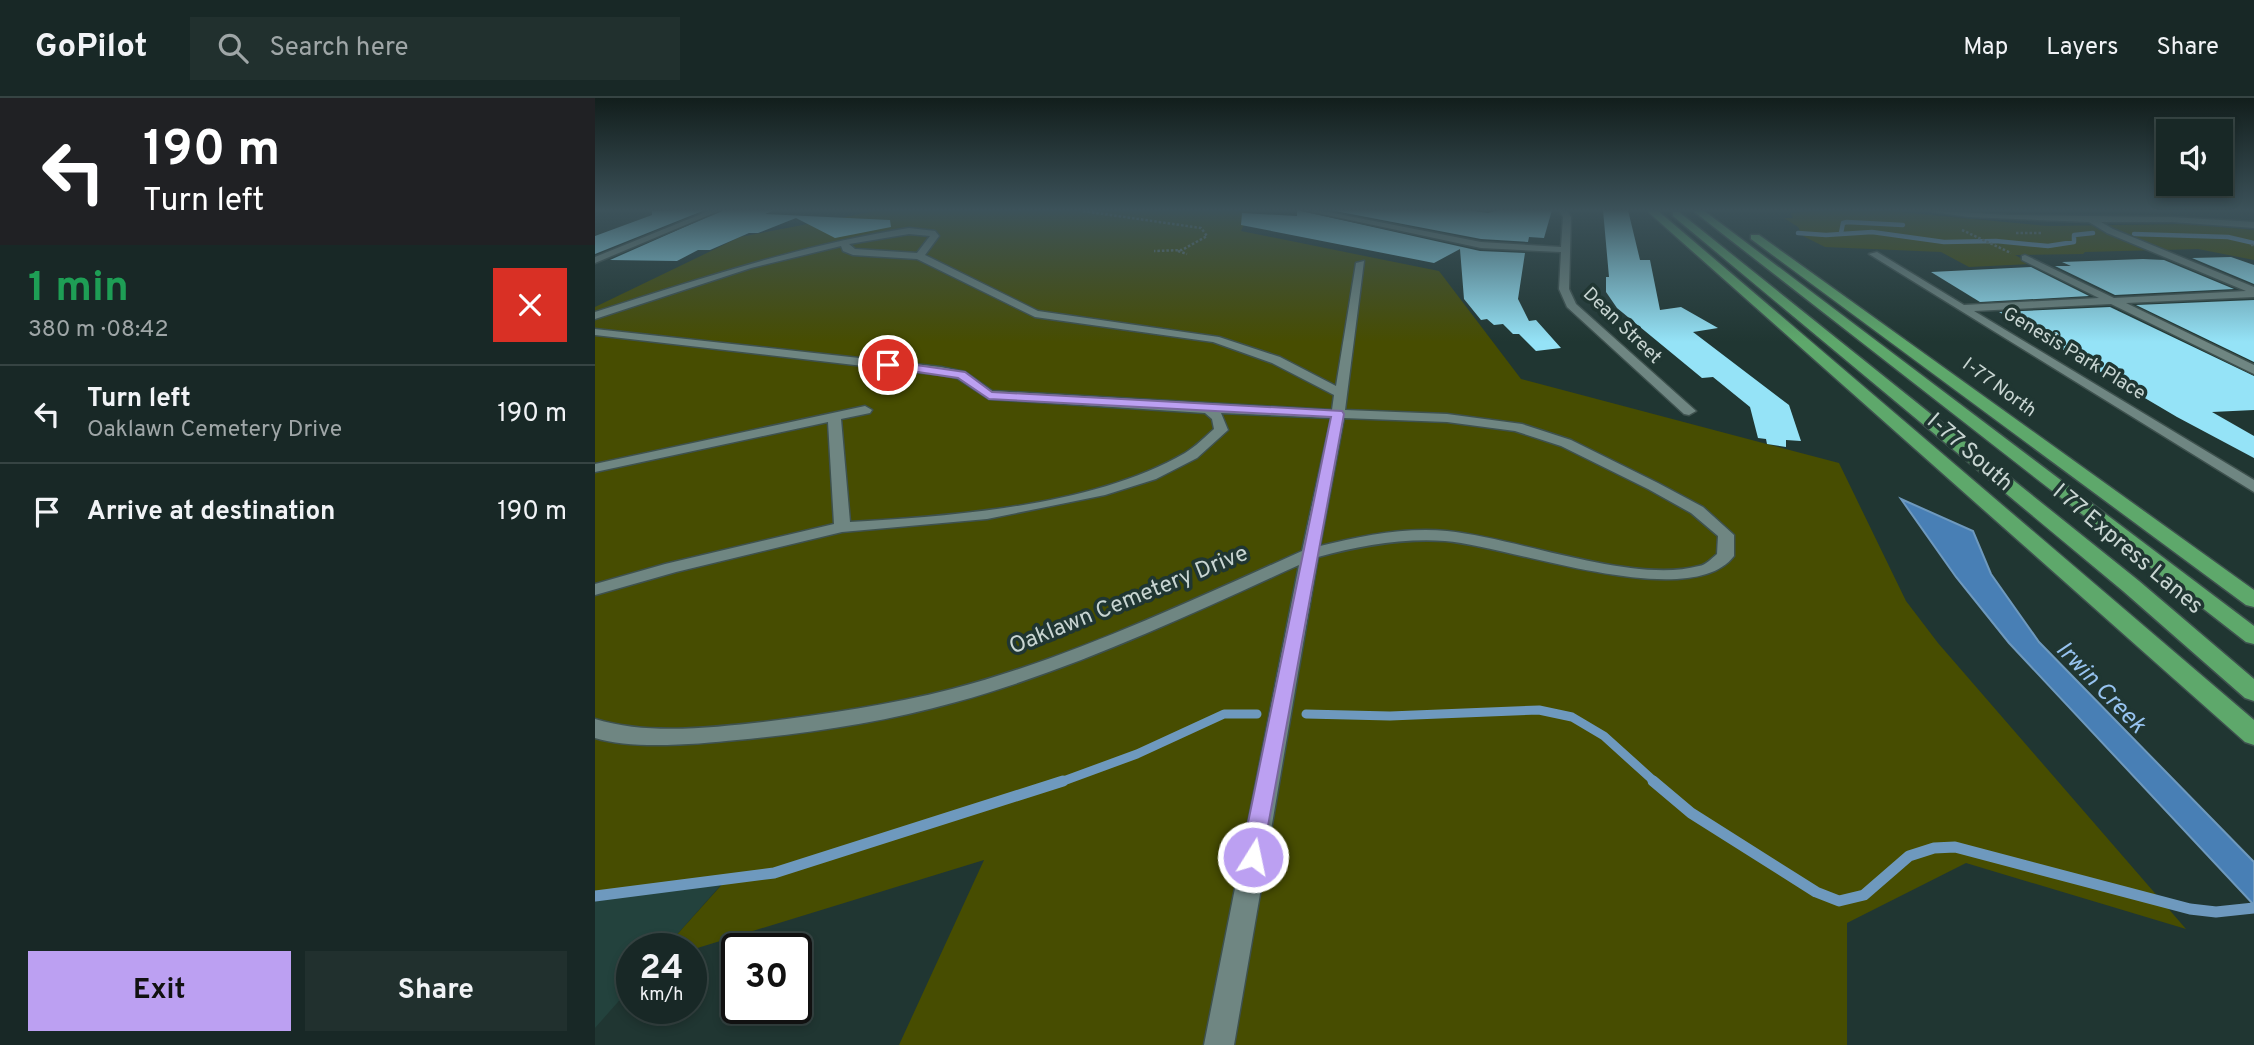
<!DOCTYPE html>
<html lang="en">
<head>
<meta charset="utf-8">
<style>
  :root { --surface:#182826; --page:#21302e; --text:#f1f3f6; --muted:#9fa6a7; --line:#364443; --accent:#bca0f2 }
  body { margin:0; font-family:Overpass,sans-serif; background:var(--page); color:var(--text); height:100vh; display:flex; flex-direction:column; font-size:26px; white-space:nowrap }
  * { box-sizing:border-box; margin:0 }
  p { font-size:23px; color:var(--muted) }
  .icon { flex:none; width:38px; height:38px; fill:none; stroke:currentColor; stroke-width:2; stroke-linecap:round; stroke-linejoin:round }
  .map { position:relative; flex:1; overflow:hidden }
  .side { display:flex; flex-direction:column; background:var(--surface); width:595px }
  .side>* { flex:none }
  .hud { background:#202124; color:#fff; overflow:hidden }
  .controls { position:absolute; left:1561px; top:21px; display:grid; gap:14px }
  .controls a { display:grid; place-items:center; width:77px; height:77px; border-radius:0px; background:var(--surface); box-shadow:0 4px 10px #0003,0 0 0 2px var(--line); font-size:35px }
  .speed { position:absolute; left:21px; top:835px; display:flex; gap:14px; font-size:35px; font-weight:700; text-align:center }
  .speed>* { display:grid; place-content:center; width:91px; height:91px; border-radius:50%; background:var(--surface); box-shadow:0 4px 10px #0003,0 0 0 2px var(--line); line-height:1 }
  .speed small { font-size:18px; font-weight:400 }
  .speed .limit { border:4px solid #111; border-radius:10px; background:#fff; color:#111 }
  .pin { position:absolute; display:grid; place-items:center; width:60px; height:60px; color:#fff; margin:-30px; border:4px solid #fff; border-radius:50%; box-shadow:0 2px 7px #0007 }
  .me { position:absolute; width:77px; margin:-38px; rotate:10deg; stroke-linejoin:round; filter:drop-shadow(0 0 5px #0008) }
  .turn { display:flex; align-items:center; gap:24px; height:147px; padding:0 28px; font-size:32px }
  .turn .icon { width:91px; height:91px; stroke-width:2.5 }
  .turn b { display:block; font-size:49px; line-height:60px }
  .round { display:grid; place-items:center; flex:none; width:74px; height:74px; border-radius:0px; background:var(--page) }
  .headline { display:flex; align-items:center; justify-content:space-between; height:119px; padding:0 28px }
  h1 { font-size:42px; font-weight:700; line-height:52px; color:#1e9e55 }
  .button { display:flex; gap:14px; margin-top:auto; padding:14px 28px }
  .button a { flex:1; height:80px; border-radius:0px; background:var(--accent); color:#111; font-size:28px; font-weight:700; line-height:80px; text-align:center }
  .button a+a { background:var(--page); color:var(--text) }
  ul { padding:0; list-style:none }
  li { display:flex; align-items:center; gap:21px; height:98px; padding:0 28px; border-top:2px solid var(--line) }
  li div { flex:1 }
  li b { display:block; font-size:26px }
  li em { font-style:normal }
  header { display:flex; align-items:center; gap:42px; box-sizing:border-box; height:98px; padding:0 35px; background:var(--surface); border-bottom:2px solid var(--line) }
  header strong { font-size:33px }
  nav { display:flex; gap:38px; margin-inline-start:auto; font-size:24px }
  .search { width:490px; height:63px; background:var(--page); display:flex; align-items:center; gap:18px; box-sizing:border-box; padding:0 24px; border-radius:0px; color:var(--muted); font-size:26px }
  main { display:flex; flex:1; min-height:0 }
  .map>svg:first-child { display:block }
</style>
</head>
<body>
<header>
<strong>GoPilot</strong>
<div class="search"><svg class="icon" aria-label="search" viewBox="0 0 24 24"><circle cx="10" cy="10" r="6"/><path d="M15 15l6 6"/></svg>Search here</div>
<nav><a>Map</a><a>Layers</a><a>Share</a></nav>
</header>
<main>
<section class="side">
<div class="hud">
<div class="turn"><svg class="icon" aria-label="left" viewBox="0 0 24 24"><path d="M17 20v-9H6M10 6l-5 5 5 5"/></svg><div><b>190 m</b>Turn left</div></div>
</div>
<div class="headline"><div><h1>1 min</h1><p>380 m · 08:42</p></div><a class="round" style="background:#d93025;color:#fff"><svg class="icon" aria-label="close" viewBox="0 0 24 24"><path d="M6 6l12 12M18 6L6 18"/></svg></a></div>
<ul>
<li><svg class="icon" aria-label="left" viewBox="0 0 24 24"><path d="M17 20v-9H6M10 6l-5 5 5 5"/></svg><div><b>Turn left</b><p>Oaklawn Cemetery Drive</p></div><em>190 m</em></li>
<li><svg class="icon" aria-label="arrive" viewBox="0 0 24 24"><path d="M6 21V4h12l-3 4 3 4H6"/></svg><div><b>Arrive at destination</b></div><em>190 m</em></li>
</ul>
<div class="button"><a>Exit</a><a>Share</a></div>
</section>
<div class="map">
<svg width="1659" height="947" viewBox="0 0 1659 947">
  <rect width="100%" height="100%" fill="#203632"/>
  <path fill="#23423d" d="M131 781 70 850H37V888L0 930V798Z"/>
  <g fill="#474d01">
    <path d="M286 112H656L646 133 844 173 926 281 1244 365 1311 503 1343 545 1591 831 1371 765 1252 825V947H304L389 762 96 852 70 850 131 782 0 798V209L145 139Z"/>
    <path d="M1229 112 1295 113 1452 128 1595 126 1659 132V162L1603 151 1490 154 1488 156 1420 157 1436 166 1374 169 1346 154 1230 149 1208 138 1203 129 1189 120H1198L1196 115Z"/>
  </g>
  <path fill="#487fb5" stroke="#6e99be" stroke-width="2" d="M1306 401 1378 433 1396 476 1444 544 1659 764V807L1414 545 1361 479Z"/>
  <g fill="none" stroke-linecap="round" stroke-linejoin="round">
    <g stroke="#6e99be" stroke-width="4.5">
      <path d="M1203 135 1231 137 1277 134 1349 144 1401 143 1453 148 1479 144V137L1498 135"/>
      <path d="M1246 135 1248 125 1252 124 1308 127"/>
      <path d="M1539 136 1633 139 1659 145"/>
    </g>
    <g stroke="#6e99be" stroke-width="9">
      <path d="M711 616 795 618 944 612 977 619 1009 638 1061 685"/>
      <path d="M463 685 542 656 629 616H662"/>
    </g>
    <g stroke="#6e99be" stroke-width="11">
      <path d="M1058 683 1096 715 1221 794 1244 803 1269 797 1314 758 1339 750 1360 749 1595 811 1621 814 1659 810"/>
      <path d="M0 798 179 775 468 683"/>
    </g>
  </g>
  <g fill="#95e3f7">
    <path d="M90 112H110L0 156V138L57 117V113Z"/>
    <path d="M128 112H180L170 116 295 122 296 129 240 140 201 120 163 135H154L115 152H103L82 163 15 162Z"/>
    <path d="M702 112 885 153 930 155 923 201 934 223 941 222 966 250 941 253 924 236H918L908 226 899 227 892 221 886 222 869 201 865 151 839 165 646 127 647 115 702 118Z"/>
    <path d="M735 112H872L893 115 903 112H957L949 140 934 139 933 144 886 141Z"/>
    <path d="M1008 112H1033L1045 162H1055L1065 212 1086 209 1123 230 1098 234 1194 307 1206 343 1191 342V349L1172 346 1171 341 1163 340 1155 309 1118 279 1107 280 1022 210 1011 194V179H1014Z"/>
    <path d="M1636 159 1659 167V186L1597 160Z"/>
    <path d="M1548 161 1569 162 1639 191 1520 197 1460 168H1476L1467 164Z"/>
    <path d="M1436 169 1494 198 1385 204 1336 174Z"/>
    <path d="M1659 202V264L1541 207Z"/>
    <path d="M1515 209 1659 278V312L1617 314 1659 338V360L1582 319 1404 214Z"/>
  </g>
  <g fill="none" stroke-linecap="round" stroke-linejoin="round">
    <g stroke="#3e514e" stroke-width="3">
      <g id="minor">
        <path d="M116 112H126L0 165V159Z"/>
        <path d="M708 112H723L886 144 966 149 968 119 964 112H972L976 119 974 191 981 206 1101 313 1094 317 1089 316 972 209 964 191 966 154 886 150Z"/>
        <path d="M1328 112 1413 117 1577 119 1659 124V130L1577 124H1506L1518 131 1659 189V199L1531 205 1659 267V276L1516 206 1379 213 1659 382V394L1274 156 1282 154 1369 207 1504 200 1427 162V158L1430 157 1519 200 1651 193 1512 135 1494 124 1373 119Z"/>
        <path d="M314 130 340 133 344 138 330 157 443 213 624 239 685 259 741 288 761 165 769 163 750 312 852 316 927 326 976 342 1063 385 1108 409 1139 437V458C1095 516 915 448 850 443 807 440 764 448 723 459L639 947H609L704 467C592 518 480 571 361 604 290 624 216 635 142 642 103 646 37 652 0 640V621C52 637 114 630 168 624 231 616 295 607 357 591 478 559 593 504 707 453L736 320 626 315 633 332 602 360 561 381 510 397 392 421 247 434 81 474 0 497V486L70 466 239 426 233 324 0 374V366L270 308 277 312 275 315 246 321 255 424C359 418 499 408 590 355 600 349 610 339 619 331L617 321 610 315 394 301 362 280 346 277 0 237V231L346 269 370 274 397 293 737 312 739 297 677 265 618 244 440 219 322 161 258 157 248 153 246 148 156 170 0 221V214C104 181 206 147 314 130ZM314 136 335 138 322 155 260 151 254 146ZM749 320 852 324 920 333 966 348 1053 391 1096 415 1123 438 1122 456C1116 461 1111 467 1104 468 1038 486 923 440 852 433 810 429 766 438 725 448Z"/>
      </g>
    </g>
    <g stroke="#3e514e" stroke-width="3">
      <g id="highway">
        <path d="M1051 112H1062L1659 622V647L1650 644Z"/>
        <path d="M1097 112H1108L1659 528V546L1651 544Z"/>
        <path d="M1078 114H1084L1544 483 1659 581V603L1650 600 1528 493 1078 118Z"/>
        <path d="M1156 137H1164L1659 492V509L1651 507 1156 141Z"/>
      </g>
    </g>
    <g stroke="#687a76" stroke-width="2.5" stroke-dasharray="2.5 2" stroke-linecap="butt">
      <path d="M488 113 606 130 612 138 587 152 559 153"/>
      <path d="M1367 132 1416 155"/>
      <path d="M1421 135H1447"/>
      <path d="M1656 147H1659"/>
      <path d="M583 153 592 156"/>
    </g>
    <use href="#minor" fill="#6f8682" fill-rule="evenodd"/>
    <use href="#highway" fill="#5ea86b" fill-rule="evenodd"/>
  </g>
  <linearGradient id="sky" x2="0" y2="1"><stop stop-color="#121e1c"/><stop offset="0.46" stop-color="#3c525a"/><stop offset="1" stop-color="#3c525a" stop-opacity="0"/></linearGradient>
  <rect width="1659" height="244" fill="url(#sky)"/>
  <path fill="#bca0f2" stroke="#7a689d" stroke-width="2" d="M293 263 370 274 397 294 747 313 749 316 666 766 658 768 650 766 646 759 736 319 394 301 363 280 289 269 288 267Z"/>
  <g text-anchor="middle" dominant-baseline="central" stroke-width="7" stroke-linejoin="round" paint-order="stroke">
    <g font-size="19" fill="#c8d5d2" stroke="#203632">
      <text transform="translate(1027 228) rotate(44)">Dean Street</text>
      <text transform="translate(1479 256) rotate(31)">Genesis Park Place</text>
      <text transform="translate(1404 290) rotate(36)">I-77 North</text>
    </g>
    <g font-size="23" fill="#c8d5d2" stroke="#203632">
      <text transform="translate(1374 355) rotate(41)">I-77 South</text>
      <text transform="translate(1532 452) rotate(40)">I 77 Express Lanes</text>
      <text transform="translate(534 503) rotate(-22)">Oaklawn Cemetery Drive</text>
    </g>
    <g font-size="24" font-style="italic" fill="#97c3f0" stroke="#203632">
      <text transform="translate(1505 590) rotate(46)">Irwin Creek</text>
    </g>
  </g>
</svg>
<div class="controls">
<a><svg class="icon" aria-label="sound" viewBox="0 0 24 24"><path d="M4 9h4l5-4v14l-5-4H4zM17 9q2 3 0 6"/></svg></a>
</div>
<div class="speed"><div>24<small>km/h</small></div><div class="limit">30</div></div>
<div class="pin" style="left:293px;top:267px;background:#d93025"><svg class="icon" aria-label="arrive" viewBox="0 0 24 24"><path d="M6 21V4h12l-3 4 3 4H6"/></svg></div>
<svg class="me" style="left:658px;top:759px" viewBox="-20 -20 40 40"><circle r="17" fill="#bca0f2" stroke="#fff" stroke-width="3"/><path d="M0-11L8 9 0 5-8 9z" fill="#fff"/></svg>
</div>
</main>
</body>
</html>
